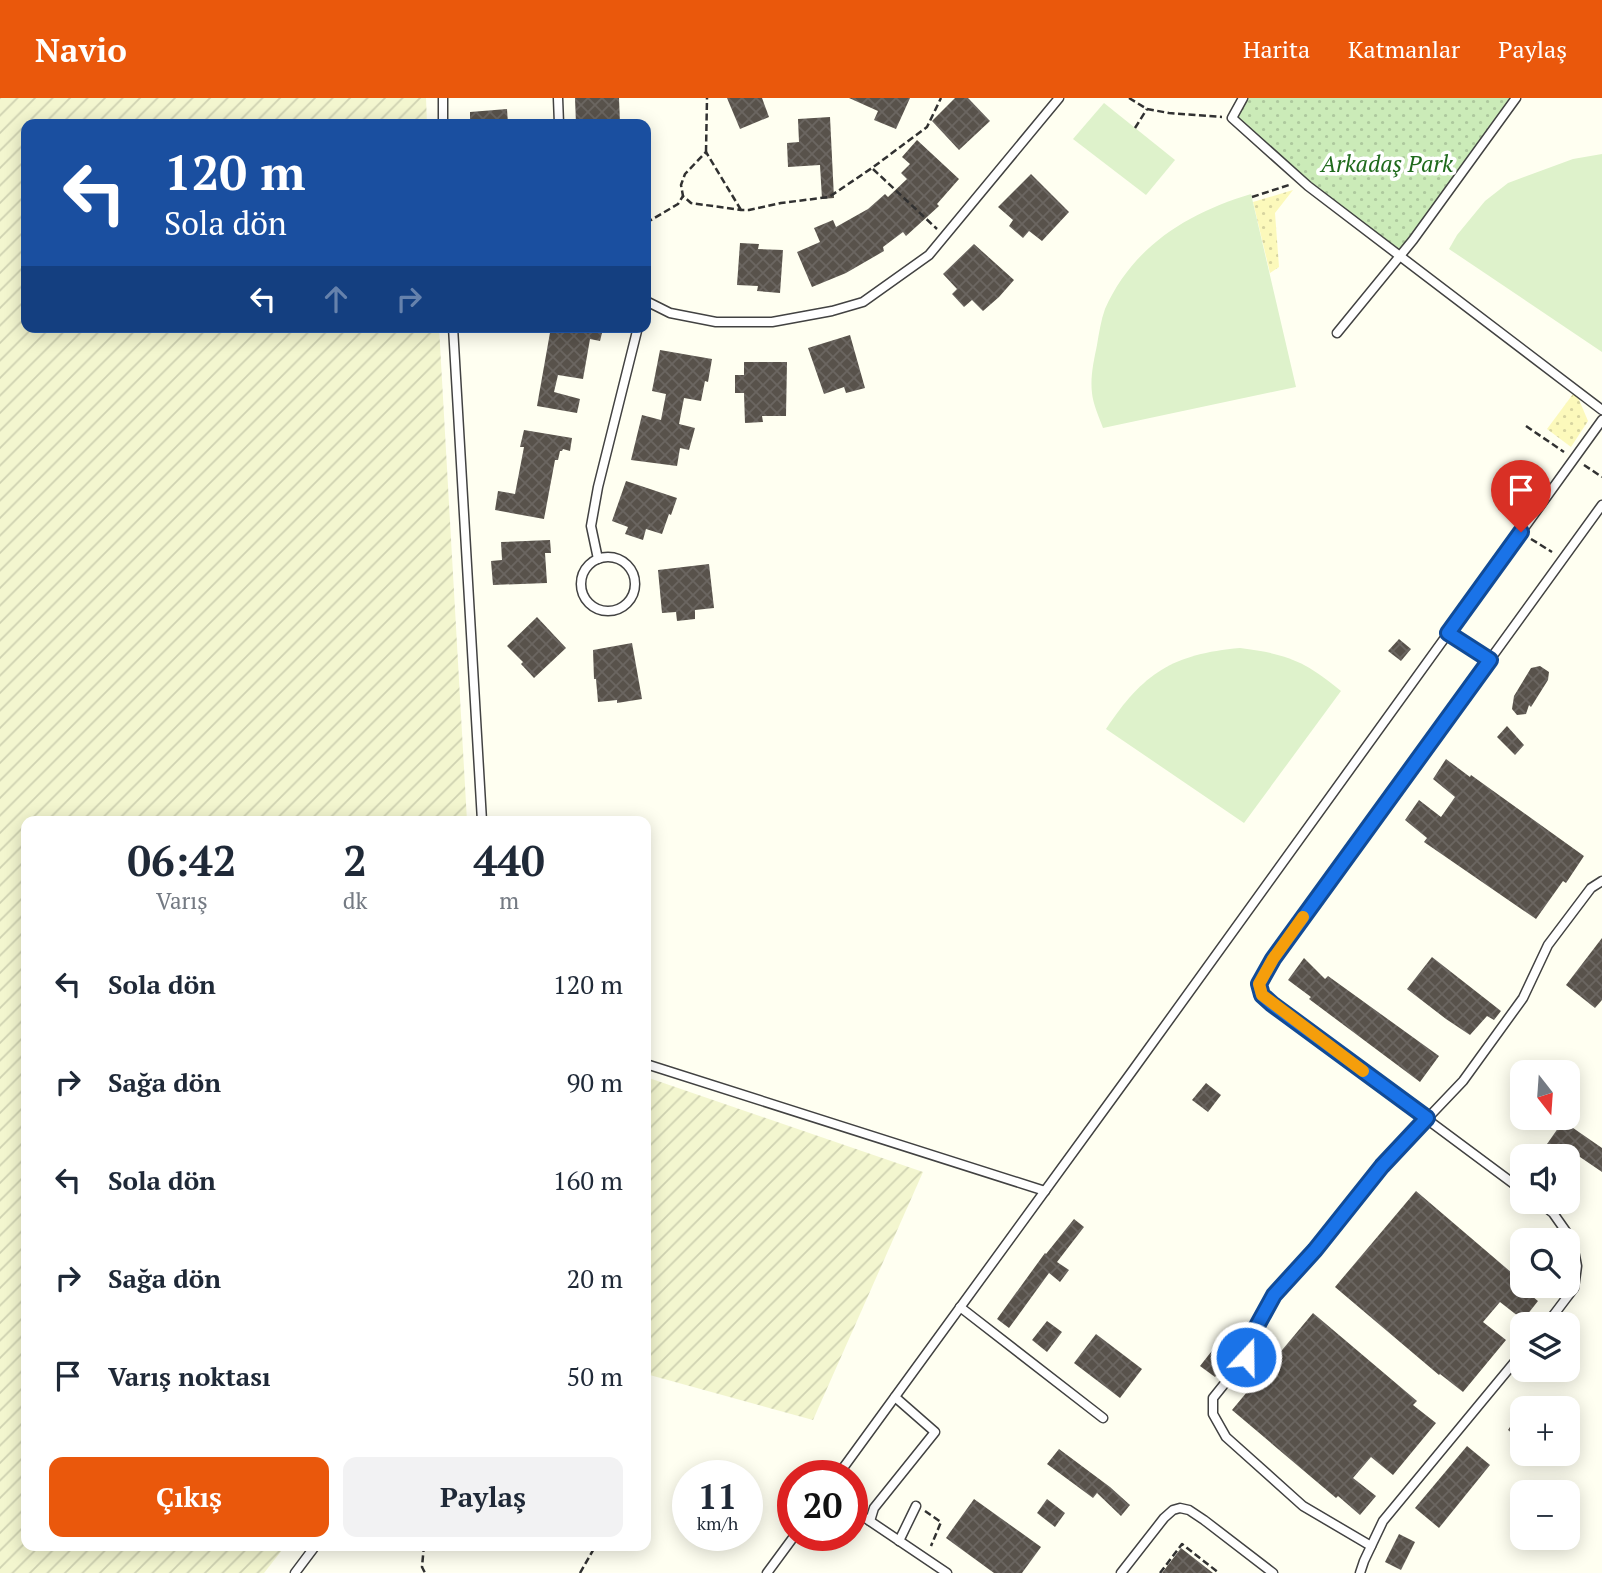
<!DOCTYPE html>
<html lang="tr">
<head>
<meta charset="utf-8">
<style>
  :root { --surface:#fff; --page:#f2f2f3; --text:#1f2937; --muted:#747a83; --accent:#ea580c }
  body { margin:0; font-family:"PT Serif",serif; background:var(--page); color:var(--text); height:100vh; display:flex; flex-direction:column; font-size:26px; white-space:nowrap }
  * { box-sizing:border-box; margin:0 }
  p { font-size:23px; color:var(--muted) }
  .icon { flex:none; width:38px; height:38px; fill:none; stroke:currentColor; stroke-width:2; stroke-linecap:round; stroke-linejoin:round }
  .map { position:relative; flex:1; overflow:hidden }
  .panel { position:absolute; left:21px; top:718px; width:630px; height:735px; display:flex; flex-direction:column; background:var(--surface); border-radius:14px; box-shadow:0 4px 18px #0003 }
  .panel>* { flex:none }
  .hud { position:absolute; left:21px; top:21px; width:630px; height:214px; border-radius:14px; box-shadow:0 4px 18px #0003; background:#1a4fa0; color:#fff; overflow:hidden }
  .needle { width:46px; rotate:163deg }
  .controls { position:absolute; left:1510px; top:962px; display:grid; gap:14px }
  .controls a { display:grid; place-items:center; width:70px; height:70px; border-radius:14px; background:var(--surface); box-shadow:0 4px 18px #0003; font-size:35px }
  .speed { position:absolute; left:672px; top:1362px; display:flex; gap:14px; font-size:35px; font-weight:700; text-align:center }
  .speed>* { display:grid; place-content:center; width:91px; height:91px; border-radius:50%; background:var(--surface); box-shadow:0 4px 18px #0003; line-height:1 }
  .speed small { font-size:18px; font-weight:400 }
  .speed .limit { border:10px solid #d22; background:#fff; color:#111 }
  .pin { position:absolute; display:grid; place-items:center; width:60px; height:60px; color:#fff; margin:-72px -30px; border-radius:50% 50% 50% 0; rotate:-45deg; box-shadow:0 0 7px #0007 }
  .pin .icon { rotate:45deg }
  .me { position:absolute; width:77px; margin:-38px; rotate:21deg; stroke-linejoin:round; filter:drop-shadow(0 0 5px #0008) }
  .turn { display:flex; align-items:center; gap:24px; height:147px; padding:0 28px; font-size:32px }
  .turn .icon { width:91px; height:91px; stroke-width:2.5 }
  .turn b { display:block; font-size:49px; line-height:60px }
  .lanes { display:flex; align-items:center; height:66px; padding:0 28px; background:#0003; justify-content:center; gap:35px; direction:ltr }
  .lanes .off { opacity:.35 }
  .eta { display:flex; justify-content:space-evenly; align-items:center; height:119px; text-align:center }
  .eta b { font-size:42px; font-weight:700; line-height:49px }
  .cta { display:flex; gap:14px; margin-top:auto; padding:14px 28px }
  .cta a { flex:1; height:80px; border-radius:14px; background:var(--accent); color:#fff; font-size:28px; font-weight:700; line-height:80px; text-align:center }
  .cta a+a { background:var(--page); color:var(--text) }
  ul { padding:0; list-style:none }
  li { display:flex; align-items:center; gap:21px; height:98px; padding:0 28px }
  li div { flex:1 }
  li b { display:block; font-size:26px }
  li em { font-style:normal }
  header { display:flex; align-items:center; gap:42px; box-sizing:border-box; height:98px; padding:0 35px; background:var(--accent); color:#fff }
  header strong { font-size:33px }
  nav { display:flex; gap:38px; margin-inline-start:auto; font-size:24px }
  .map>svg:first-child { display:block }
</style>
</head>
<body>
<header>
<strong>Navio</strong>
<nav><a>Harita</a><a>Katmanlar</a><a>Paylaş</a></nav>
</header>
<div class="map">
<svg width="1602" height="1475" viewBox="0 0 1602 1475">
  <defs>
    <pattern id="farmland-furrows" width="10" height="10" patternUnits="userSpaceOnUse" patternTransform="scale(1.75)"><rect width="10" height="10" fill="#f3f6cf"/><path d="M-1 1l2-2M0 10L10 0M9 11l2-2" fill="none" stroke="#cfd2b1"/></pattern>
    <pattern id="green-dots" width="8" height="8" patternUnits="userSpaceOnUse" patternTransform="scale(1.75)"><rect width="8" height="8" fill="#cbebb8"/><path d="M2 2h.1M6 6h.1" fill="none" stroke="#adc89d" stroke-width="1.8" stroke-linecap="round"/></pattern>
    <pattern id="sand-dots" width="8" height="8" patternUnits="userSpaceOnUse" patternTransform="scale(1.75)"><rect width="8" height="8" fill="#fcf9bb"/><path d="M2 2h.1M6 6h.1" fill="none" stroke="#d7d4a0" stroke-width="1.8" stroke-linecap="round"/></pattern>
    <pattern id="building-cross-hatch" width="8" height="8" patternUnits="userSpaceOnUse" patternTransform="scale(1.75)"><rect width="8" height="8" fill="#58524b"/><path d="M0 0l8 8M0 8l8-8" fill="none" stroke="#6b6661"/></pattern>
  </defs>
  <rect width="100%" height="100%" fill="#fffff1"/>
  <g fill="url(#farmland-furrows)">
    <path d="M0 0H426L427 26H26V229H439L467 723H26V1447H286L264 1475H0Z"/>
    <path d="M646 979 923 1074 813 1322 646 1276Z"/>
  </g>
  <path fill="url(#green-dots)" d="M1240 0H1516L1401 157 1308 88 1232 20Z"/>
  <g fill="url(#sand-dots)">
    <path d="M1293 92 1275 115 1279 169 1270 175 1253 104Z"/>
    <path d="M1573 296 1577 297 1588 323 1571 349 1547 331Z"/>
  </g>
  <g fill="#def2cb">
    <path d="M1104 5 1175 62 1146 97 1073 41Z"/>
    <path d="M1602 56V254L1449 151 1457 137 1485 103 1508 85 1573 61Z"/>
    <path d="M1251 96 1296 289 1103 330C1099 319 1093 306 1092 295 1090 279 1094 262 1097 247 1099 235 1101 222 1105 211 1133 148 1188 115 1251 96Z"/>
    <path d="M1240 550C1287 556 1305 563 1341 593L1244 725 1106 631C1143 575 1173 556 1240 550Z"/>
  </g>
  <g fill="url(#building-cross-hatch)">
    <path d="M575 0H619L620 26H576Z"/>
    <path d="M727 0H762L769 19 740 31Z"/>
    <path d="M849 0H910L896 31 874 22 878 13Z"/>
    <path d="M955 0H968L990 23 959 52 932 23Z"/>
    <path d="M507 11 508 26H470V14Z"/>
    <path d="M830 19 834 100 822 101 820 67 788 69 787 45 799 44 798 21Z"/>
    <path d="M917 42 959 81 937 106 939 108 906 138 903 134 883 149 884 153 846 175 812 189 797 154 820 144 814 130 833 122 836 129 868 111 885 96 888 99 907 81 901 75 910 66 902 59Z"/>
    <path d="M1031 76 1069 114 1042 143 1029 133 1023 140 1009 128 1013 122 998 109Z"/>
    <path d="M740 145 759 146 758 151 783 152 780 195 757 193 758 188 737 187Z"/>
    <path d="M974 146 1014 182 999 199 983 213 972 202 964 209 952 196 957 191 943 176Z"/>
    <path d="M551 229H593L603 231 600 243 590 241 583 281 558 277 554 294 580 301 577 315 537 308Z"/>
    <path d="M850 237 865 290 846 295 844 289 824 296 808 250Z"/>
    <path d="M660 252 712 261 708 284 705 283 701 303 684 300 679 326 695 330 689 352 680 350 677 368 631 362 642 317 661 322 666 296 652 293Z"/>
    <path d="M744 264H787L786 318H762L763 324 745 325 744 295H735V277H744Z"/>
    <path d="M524 332 572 340 570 353 563 351 562 353H560L558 362H555L544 421 495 412 498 393 515 396 524 349H520Z"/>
    <path d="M626 383 677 400 671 417 669 416 662 436 646 431 643 442 625 436 628 429 612 423Z"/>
    <path d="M550 442 551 455H545L547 485 493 487 491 463 502 462 501 444Z"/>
    <path d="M709 466 714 510 695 512V521L677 523 676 514 662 515 658 472Z"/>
    <path d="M537 519 566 550 534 580 521 566 523 564 507 548Z"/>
    <path d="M1399 541 1411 551 1401 563 1388 553Z"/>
    <path d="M632 545 642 601 617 605V602L598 604 596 581H594L593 552Z"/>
    <path d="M1540 568 1549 574 1548 582 1531 609 1529 607 1526 616 1517 617 1512 611 1514 598 1531 570Z"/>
    <path d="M1507 628 1524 647 1515 657 1497 639Z"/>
    <path d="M1446 661 1470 679 1471 677 1584 758 1566 785 1563 783 1536 821 1424 744 1427 740 1405 722 1419 702 1441 719 1455 699 1433 681Z"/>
    <path d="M1602 840V902L1595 910 1566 887Z"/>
    <path d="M1432 859 1501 913 1494 922 1487 918 1470 937 1446 921 1407 891Z"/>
    <path d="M1304 860 1325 881 1328 878 1439 958 1420 984 1309 901 1311 899 1288 882Z"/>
    <path d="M1206 985 1221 997 1208 1014 1192 1002Z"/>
    <path d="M1563 1023 1602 1050V1074L1580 1059H1538Z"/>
    <path d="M1416 1093 1519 1181 1516 1185 1538 1203 1523 1222 1500 1204 1483 1224 1506 1242 1463 1294 1440 1276 1439 1277 1335 1189Z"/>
    <path d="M1074 1121 1084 1129 1057 1164 1069 1172 1060 1184 1049 1175 1009 1230 997 1221 1045 1155 1046 1156Z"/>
    <path d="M1313 1215 1417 1303 1413 1307 1436 1325 1393 1377 1371 1359 1353 1380 1376 1398 1360 1417 1338 1398 1336 1400 1232 1312Z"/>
    <path d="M1047 1223 1062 1234 1047 1254 1032 1242Z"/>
    <path d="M1096 1236 1142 1271 1120 1300 1074 1265Z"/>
    <path d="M1222 1240 1236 1252 1215 1279 1200 1268Z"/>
    <path d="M1522 1311V1343L1508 1332Z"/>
    <path d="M1467 1348 1490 1367 1439 1430 1415 1410Z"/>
    <path d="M1059 1351 1110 1389 1130 1407 1121 1418 1097 1395 1093 1400 1047 1366Z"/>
    <path d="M974 1401 1041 1449 1022 1475H994L946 1440Z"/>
    <path d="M1047 1401 1065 1415 1055 1429 1037 1415Z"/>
    <path d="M1399 1436 1415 1444 1401 1472 1385 1464Z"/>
    <path d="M1181 1450 1213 1475H1162Z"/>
  </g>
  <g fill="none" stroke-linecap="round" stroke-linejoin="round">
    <g stroke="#424242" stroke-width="11">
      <g id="service">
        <path d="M443 0V26"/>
        <path d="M558 0 559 26"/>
        <path d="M1243 0 1232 20 1308 88 1602 312"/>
        <path d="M646 203 670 215 716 224H772L832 213 863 204 929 157 1059 0"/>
        <path d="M453 229 482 723"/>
        <path d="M1337 235 1413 142 1516 0"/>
        <circle cx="608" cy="486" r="27"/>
        <path d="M598 461 591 428 598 389 638 229"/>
        <path d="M1448 535 1490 562"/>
        <path d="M646 966 1045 1093"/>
        <path d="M1522 1092 1272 906 1262 897 1259 886 1273 861 1602 407"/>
        <path d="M1539 1104 1553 1115 1572 1142 1577 1168 1574 1190 1546 1227"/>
        <path d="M960 1209 1103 1320"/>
        <path d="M838 1377 1133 972 1602 322"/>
        <path d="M852 1411 947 1475"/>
        <path d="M870 1423 874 1410 935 1334 895 1299"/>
        <path d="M899 1443 916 1408"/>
        <path d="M1371 1448 1303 1408 1226 1339 1213 1316V1300L1246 1259 1252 1237 1274 1197 1315 1152 1382 1068 1463 983 1523 900 1548 847 1591 790 1602 783"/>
        <path d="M295 1475 316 1447"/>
        <path d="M767 1475 795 1437"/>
        <path d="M1121 1475 1164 1420 1173 1412 1180 1410 1189 1412 1204 1422 1273 1475"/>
        <path d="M1360 1475 1364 1463 1383 1423 1522 1255"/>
      </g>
    </g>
    <g stroke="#313131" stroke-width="2.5" stroke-dasharray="7 3.5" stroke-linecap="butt">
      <path d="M1129 0 1147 11 1169 15 1222 19"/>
      <path d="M1135 30 1147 11"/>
      <path d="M706 54 707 0"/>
      <path d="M873 71 937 131"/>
      <path d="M1252 99 1289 87"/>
      <path d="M741 112 706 54 685 76 681 87 683 98 691 105 741 112H749L781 105 829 99 872 70 927 29 941 0"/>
      <path d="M646 125 678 106 683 98"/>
      <path d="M1526 328 1564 354"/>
      <path d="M1584 367 1602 379"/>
      <path d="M1531 441 1552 454"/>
      <path d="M925 1413 941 1424 931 1448"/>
      <path d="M424 1447 422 1469 425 1475"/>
      <path d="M580 1475 596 1447"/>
      <path d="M1160 1475 1182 1446 1219 1475"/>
    </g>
    <use href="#service" stroke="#fff" stroke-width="8"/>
  </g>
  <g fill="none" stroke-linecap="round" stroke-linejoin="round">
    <g stroke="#114b97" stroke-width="18">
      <path id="route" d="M1246 1259 1252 1237 1274 1197 1315 1152 1382 1068 1427 1020 1272 906 1262 897 1259 886 1273 861 1490 562 1448 535 1521 434"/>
    </g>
    <use href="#route" stroke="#1a73e8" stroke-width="12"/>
    <path stroke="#f59e0b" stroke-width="12" d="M1303 819 1273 861 1259 886 1262 897 1363 973"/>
  </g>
  <g text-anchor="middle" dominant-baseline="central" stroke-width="7" stroke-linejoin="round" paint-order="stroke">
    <g font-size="23" font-style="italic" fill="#1f6a1c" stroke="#fff">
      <text x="1387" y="65">Arkadaş Park</text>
    </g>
  </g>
</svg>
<div class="controls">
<a><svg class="needle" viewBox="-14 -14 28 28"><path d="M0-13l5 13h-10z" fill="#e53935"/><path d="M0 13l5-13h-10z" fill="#747a83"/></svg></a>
<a><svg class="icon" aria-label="sound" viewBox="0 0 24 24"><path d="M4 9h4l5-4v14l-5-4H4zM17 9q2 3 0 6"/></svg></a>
<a><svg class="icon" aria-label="search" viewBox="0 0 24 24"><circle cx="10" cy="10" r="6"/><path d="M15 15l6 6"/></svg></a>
<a><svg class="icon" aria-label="layers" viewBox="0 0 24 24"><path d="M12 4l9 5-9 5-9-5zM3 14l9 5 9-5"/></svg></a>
<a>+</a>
<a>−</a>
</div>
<div class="speed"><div>11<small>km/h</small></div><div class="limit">20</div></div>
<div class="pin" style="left:1521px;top:434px;background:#d93025"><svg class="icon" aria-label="arrive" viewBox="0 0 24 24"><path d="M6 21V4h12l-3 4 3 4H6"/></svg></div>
<svg class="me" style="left:1246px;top:1259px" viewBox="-20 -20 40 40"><circle r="17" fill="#1a73e8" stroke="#fff" stroke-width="3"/><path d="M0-11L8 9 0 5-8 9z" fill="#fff"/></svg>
<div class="hud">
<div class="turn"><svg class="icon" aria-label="left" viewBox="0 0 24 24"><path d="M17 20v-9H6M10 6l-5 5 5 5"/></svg><div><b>120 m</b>Sola dön</div></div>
<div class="lanes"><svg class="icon" aria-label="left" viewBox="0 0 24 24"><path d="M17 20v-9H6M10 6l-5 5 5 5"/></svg><svg class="icon off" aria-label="ahead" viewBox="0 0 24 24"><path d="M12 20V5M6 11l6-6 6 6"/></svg><svg class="icon off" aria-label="right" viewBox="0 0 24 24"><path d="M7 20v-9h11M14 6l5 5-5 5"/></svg></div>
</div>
<section class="panel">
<div class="eta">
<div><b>06:42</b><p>Varış</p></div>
<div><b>2</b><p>dk</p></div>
<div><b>440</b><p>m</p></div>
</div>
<ul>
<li><svg class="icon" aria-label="left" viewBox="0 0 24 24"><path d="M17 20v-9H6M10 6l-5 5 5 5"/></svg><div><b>Sola dön</b></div><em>120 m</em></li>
<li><svg class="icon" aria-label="right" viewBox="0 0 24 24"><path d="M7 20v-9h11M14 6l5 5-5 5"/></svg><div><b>Sağa dön</b></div><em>90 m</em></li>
<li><svg class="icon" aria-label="left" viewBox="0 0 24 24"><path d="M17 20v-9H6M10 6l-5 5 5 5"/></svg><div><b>Sola dön</b></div><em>160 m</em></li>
<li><svg class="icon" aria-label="right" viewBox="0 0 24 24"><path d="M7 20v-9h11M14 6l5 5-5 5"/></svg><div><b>Sağa dön</b></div><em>20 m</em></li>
<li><svg class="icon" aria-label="arrive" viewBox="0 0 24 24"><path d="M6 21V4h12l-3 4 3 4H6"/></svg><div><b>Varış noktası</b></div><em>50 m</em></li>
</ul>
<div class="cta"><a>Çıkış</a><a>Paylaş</a></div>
</section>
</div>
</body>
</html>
